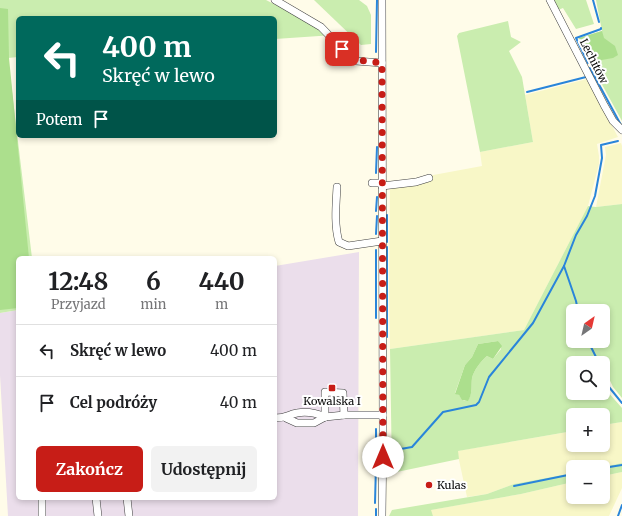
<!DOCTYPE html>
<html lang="pl">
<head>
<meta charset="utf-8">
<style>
  :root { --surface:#fff; --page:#f2f2f2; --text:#202124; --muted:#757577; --line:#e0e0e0; --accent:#c71d17 }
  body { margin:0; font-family:Merriweather,serif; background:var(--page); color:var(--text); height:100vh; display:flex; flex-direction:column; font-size:15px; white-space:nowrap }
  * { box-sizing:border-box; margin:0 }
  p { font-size:13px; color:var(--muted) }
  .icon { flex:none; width:22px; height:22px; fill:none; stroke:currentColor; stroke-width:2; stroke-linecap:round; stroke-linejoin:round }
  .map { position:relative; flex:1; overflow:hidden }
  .details { position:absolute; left:16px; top:256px; width:261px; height:244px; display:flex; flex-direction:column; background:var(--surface); border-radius:6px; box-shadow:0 2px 6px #0003 }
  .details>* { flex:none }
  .top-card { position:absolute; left:16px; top:16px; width:261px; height:122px; border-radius:6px; box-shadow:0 2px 6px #0003; background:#00695c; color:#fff; overflow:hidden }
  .needle { width:26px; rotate:34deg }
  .buttons { position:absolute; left:566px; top:304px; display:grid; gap:8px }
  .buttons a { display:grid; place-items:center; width:44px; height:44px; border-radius:6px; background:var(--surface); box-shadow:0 2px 6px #0003; font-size:20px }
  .pin { position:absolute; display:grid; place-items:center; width:34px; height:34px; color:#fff; margin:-17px; border-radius:8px; box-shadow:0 2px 6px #0006 }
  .me { position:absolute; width:44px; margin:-22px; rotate:0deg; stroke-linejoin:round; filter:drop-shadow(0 0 3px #0008) }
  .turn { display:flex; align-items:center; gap:14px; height:84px; padding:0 20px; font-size:18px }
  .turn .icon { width:52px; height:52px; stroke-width:2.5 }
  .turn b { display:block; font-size:28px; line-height:34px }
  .then { display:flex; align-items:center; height:38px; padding:0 20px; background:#0003; gap:8px; font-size:15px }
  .eta { display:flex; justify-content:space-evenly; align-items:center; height:68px; text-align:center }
  .eta b { font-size:24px; font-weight:700; line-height:28px }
  .primary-button { display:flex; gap:8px; margin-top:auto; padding:8px 20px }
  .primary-button a { flex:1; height:46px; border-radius:6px; background:var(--accent); color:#fff; font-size:16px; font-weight:700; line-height:46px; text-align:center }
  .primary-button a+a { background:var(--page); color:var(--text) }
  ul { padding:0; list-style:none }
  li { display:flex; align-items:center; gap:12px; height:52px; padding:0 20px; border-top:1px solid var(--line) }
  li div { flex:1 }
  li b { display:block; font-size:15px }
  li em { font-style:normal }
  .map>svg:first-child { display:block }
</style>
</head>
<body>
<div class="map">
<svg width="622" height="516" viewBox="0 0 622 516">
  <rect width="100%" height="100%" fill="#fffce9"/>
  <path fill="#ebdeeb" d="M359 252 358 516H8L0 375V313L18 310V498H275V266Z"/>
  <g fill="#f8f7c7">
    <path d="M587 79 618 137 597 144 599 156V164L588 206 524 330 390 349 389 292 390 183 482 166 480 152 533 142 525 95Z"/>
    <path d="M621 143 622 146V204L596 207 606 155 605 147Z"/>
    <path d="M622 422V463L603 467H573V473L514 484 487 494 467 497 457 451 573 431V445H603V425Z"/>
    <path d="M622 472V488L609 516H433L430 510 521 494 573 482V497H603V476Z"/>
  </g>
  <g fill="#caedaf" fill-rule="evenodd">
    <path d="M0 0H266L334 35 275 39V18H18V57L8 58 32 258H18V310L0 313Z"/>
    <path d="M314 0H359L367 6 371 15V44L361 45Z"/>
    <path d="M553 0H586L594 24 576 29 563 8 558 10Z"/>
    <path d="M596 0H622V121L593 68 579 38 602 31Z"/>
    <path d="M508 21 511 37 521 42 509 51 522 77 533 142 480 152 457 36 459 33Z"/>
    <path d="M622 204V398L613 387 604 368 603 369V363H573V393H603V382L607 391 622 408V422L603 425V415H573V431L458 451 459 459 392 473 390 349 524 330 588 206 596 207ZM573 311H603V341H573ZM498 341 501 349 493 359 487 356C481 361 474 370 472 378 471 386 473 393 468 400L464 401 459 395 455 393 465 365 472 357 478 344Z"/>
    <path d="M622 463V472L603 476V467Z"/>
    <path d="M573 473V482L521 494 431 510 433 516H389L392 510 487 494 514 484Z"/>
  </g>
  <g fill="#acdf8d">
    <path d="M0 8 8 9 9 58 29 258H18V308L0 310Z"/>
    <path d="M602 31 604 38 615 46 618 55 613 58 590 62 579 38Z"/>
    <path d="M498 341 502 346 493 359 487 356C481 361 474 370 472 378 471 386 473 393 468 401L462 400 459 395 455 394 465 365 472 357 478 344Z"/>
  </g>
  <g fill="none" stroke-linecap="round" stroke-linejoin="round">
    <g stroke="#2985da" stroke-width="2">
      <path d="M593 0 599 22"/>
      <path d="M376 52 377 0"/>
      <path d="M588 63 576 38 601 29V28"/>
      <path d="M590 68 621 125"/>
      <path d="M527 92 586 77"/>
      <path d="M376 173 377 147"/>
      <path d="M376 211 377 197"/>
      <path d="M387 215V242"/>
      <path d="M376 234 377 216"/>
      <path d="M376 250V318"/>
      <path d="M564 266 576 301 578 311"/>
      <path d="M387 337V247"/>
      <path d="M588 341 599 363"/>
      <path d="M604 376 609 387 622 403"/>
      <path d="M395 450 412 447 443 412 476 405 479 402 489 377 533 323 564 266 576 235 587 216 595 196 602 158 601 145 618 141"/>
      <path d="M376 459V429"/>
      <path d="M603 468 622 465"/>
      <path d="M514 486 573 474"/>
      <path d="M375 503 376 464"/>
      <path d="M376 509V516"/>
      <path d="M618 516 622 505"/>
    </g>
    <g stroke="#3e3e3e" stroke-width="8">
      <g id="minor">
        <path d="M275 0 321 27 349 56 356 61 382 63"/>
        <path d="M550 0 604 105 613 121 622 130"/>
        <path d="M372 183H382"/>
        <path d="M382 186 416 182 429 178"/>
        <path d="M337 187C336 205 334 225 339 242L348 246 382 241"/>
        <path d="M325 417V392L343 393 344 415"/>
        <path d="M275 418C287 418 287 415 297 413 307 411 316 413 325 417"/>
        <path d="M286 418 297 423H314L325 417 344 415H383"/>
        <path d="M42 498V516"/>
        <path d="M96 498 98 516"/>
        <path d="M127 498 129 516"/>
        <path d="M382 516 383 431 382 0"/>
      </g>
    </g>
    <use href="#minor" stroke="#fff" stroke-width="7"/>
  </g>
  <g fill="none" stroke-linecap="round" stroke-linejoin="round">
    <path stroke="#c71d17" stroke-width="7" stroke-dasharray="0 12.6" d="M342 49 356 60 382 63 383 457"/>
  </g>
  <g fill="#c71d17" stroke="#fff" stroke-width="1.5">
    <rect x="328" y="384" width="8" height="8" rx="2"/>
    <circle cx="429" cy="485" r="4"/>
  </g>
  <g text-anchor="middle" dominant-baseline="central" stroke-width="4" stroke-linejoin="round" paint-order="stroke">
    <g font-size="11" fill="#0b0b0b" stroke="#fff">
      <text transform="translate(594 61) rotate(63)">Lechitów</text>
    </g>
    <g font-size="11" fill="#0b0b0b" stroke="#fff">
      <text x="332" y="401">Kowalska I</text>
      <text x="437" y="485" text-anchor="start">Kulas</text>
    </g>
  </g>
</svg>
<div class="buttons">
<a><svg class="needle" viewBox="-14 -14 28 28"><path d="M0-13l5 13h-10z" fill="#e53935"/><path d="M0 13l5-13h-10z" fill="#757577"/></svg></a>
<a><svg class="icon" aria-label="search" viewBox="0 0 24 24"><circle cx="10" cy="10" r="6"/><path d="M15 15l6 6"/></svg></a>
<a>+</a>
<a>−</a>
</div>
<div class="pin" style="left:342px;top:49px;background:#d93025"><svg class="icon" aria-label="arrive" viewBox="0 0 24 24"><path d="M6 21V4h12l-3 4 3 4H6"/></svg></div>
<svg class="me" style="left:383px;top:457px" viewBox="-20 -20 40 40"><circle r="19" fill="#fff"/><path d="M0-13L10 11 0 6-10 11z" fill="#c71d17"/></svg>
<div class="top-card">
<div class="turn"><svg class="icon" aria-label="left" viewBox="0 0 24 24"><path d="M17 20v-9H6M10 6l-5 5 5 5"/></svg><div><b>400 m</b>Skręć w lewo</div></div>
<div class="then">Potem<svg class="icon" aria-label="arrive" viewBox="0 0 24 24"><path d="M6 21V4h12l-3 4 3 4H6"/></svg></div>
</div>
<section class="details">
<div class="eta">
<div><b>12:48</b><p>Przyjazd</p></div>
<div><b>6</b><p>min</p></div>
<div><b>440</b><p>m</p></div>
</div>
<ul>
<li><svg class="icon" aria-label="left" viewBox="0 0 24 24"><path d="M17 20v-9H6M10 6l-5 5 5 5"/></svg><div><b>Skręć w lewo</b></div><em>400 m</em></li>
<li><svg class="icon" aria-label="arrive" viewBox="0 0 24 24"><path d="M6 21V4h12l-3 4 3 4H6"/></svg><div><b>Cel podróży</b></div><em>40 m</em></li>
</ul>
<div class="primary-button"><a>Zakończ</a><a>Udostępnij</a></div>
</section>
</div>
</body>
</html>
